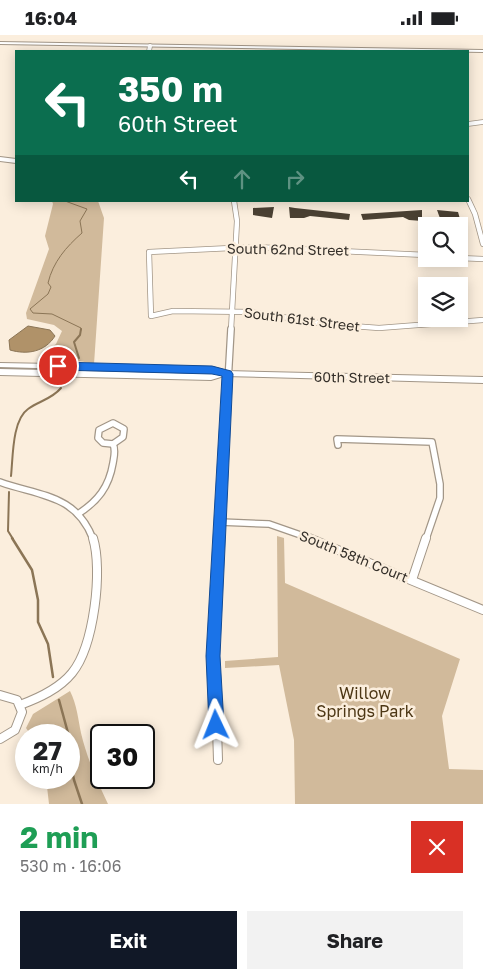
<!DOCTYPE html>
<html lang="en">
<head>
<meta charset="utf-8">
<style>
  :root { --surface:#fff; --page:#f2f2f2; --text:#202124; --muted:#757577; --accent:#111827 }
  body { margin:0; font-family:"Golos Text",sans-serif; background:var(--page); color:var(--text); height:100vh; display:flex; flex-direction:column; font-size:19px; white-space:nowrap }
  * { box-sizing:border-box; margin:0 }
  p { font-size:16px; color:var(--muted) }
  .icon { flex:none; width:28px; height:28px; fill:none; stroke:currentColor; stroke-width:2; stroke-linecap:round; stroke-linejoin:round }
  .map { position:relative; height:769px; overflow:hidden }
  .sheet { display:flex; flex-direction:column; background:var(--surface); flex:1 }
  .sheet>* { flex:none }
  .banner { position:absolute; left:15px; top:15px; width:454px; height:152px; border-radius:0px; box-shadow:0 2px 12px #0003; background:#0b6e4f; color:#fff; overflow:hidden }
  .tools { position:absolute; left:418px; top:182px; display:grid; gap:10px }
  .tools a { display:grid; place-items:center; width:50px; height:50px; border-radius:0px; background:var(--surface); box-shadow:0 2px 12px #0003; font-size:25px }
  .speed { position:absolute; left:15px; top:689px; display:flex; gap:10px; font-size:25px; font-weight:700; text-align:center }
  .speed>* { display:grid; place-content:center; width:65px; height:65px; border-radius:50%; background:var(--surface); box-shadow:0 2px 12px #0003; line-height:1 }
  .speed small { font-size:12px; font-weight:400 }
  .speed .limit { border:2px solid #111; border-radius:8px; background:#fff; color:#111 }
  .pin { position:absolute; display:grid; place-items:center; width:42px; height:42px; color:#fff; margin:-21px; border:2px solid #fff; border-radius:50%; box-shadow:0 1px 5px #0007 }
  .me { position:absolute; width:55px; margin:-28px; rotate:358deg; stroke-linejoin:round; filter:drop-shadow(0 0 4px #0008) }
  .turn { display:flex; align-items:center; gap:18px; height:105px; padding:0 20px; font-size:22px }
  .turn .icon { width:65px; height:65px; stroke-width:2.5 }
  .turn b { display:block; font-size:35px; line-height:42px }
  .lanes { display:flex; align-items:center; height:48px; padding:0 20px; background:#0003; justify-content:center; gap:25px; direction:ltr }
  .lanes .off { opacity:.35 }
  .round { display:grid; place-items:center; flex:none; width:52px; height:52px; border-radius:0px; background:var(--page) }
  .headline { display:flex; align-items:center; justify-content:space-between; height:85px; padding:0 20px }
  h1 { font-size:30px; font-weight:700; line-height:38px; color:#1e9e55 }
  .primary-button { display:flex; gap:10px; margin-top:auto; padding:10px 20px }
  .primary-button a { flex:1; height:58px; border-radius:0px; background:var(--accent); color:#fff; font-size:20px; font-weight:700; line-height:58px; text-align:center }
  .primary-button a+a { background:var(--page); color:var(--text) }
  .status { display:flex; justify-content:space-between; align-items:center; height:35px; padding:0 25px; background:var(--surface); direction:ltr }
  .status svg { height:14px; fill:currentColor }
  .map>svg:first-child { display:block }
</style>
</head>
<body>
<div class="status"><b>16:04</b><svg viewBox="0 0 49 12"><path d="M0 12V9h3v3zM5 12V6h3v6zM10 12V3h3v9zM15 12V0h3v12zM26 1h20v11H26zM47 4h2v5h-2z"/></svg></div>
<div class="map">
<svg width="483" height="769" viewBox="0 0 483 769">
  <rect width="100%" height="100%" fill="#fbeedd"/>
  <g fill="#d1ba9b">
    <path d="M52 166H98L104 183 94 329 60 322 40 321 56 309 62 296 54 290 27 284 26 278 49 214 45 201 53 169Z"/>
    <path d="M277 501 284 503 285 548 460 624 442 681 449 734 483 735V769H295L294 705 279 630 225 633V626L278 622Z"/>
    <path d="M70 656C77 670 78 684 81 698 87 723 97 746 108 769H49L46 743 69 742V700H31L26 693 33 679Z"/>
  </g>
  <path fill="#b09269" stroke="#8b7556" d="M28 291 50 295 55 301C45 317 27 320 10 315L9 305Z"/>
  <g fill="none" stroke-linecap="round" stroke-linejoin="round">
    <path stroke="#8b7556" stroke-width="1" d="M65 166 87 174 80 186 82 198C66 212 53 227 48 248L51 252 48 259 30 274 33 278 52 279 81 293V295"/>
    <g stroke="#8b7556" stroke-width="2">
      <path d="M79 323 74 307 80 300 81 294"/>
      <path d="M11 441C13 423 12 385 28 374 39 366 52 364 61 353"/>
      <path d="M9 457 8 496 13 504"/>
    </g>
    <g stroke="#8b7556" stroke-width="2.5">
      <path d="M12 503 32 535 38 565V587L48 609 53 642"/>
      <path d="M59 665 71 709 70 725 74 745 82 769"/>
    </g>
  </g>
  <g fill="#4b4133">
    <path d="M274 172 272 183 253 180V173Z"/>
    <path d="M289 172 295 173 350 179 349 185 310 181 304 183H290Z"/>
    <path d="M422 175V186L409 185 403 182 363 185 361 179Z"/>
    <path d="M437 175 458 177 460 184 441 186Z"/>
  </g>
  <g fill="none" stroke-linecap="round" stroke-linejoin="round">
    <g stroke="#a29687" stroke-width="5.5">
      <g id="minor-far3">
        <path d="M149 16 150 11"/>
        <path d="M468 89 483 87"/>
      </g>
    </g>
    <g stroke="#a29687" stroke-width="6">
      <g id="minor-far2">
        <path d="M468 164 475 179 483 209"/>
        <path d="M426 220 252 212 149 217 151 281 173 276 253 277 325 289 379 293 483 285"/>
        <path d="M459 223 483 224"/>
        <path d="M231 295 237 186 234 166"/>
      </g>
    </g>
    <g stroke="#a29687" stroke-width="8">
      <g id="minor-far1">
        <path d="M113 388 124 394 123 402 113 409 103 408 98 403 99 395Z"/>
        <path d="M338 410 337 404 432 407 440 449V463L426 504"/>
        <path d="M0 447C39 461 76 459 93 504"/>
        <path d="M78 479C98 466 109 452 113 428 114 422 116 415 113 409"/>
        <path d="M220 487 269 489 312 504"/>
        <path d="M219 504 231 294"/>
      </g>
    </g>
    <g stroke="#a29687" stroke-width="10">
      <g id="minor">
        <path d="M309 503 483 575"/>
        <path d="M412 545 426 503"/>
        <path d="M0 660 17 665 22 677 15 695 0 704"/>
        <path d="M20 670C39 663 59 654 72 638 94 611 103 535 93 503"/>
        <path d="M218 725 214 598 219 503"/>
      </g>
    </g>
    <g stroke="#a29687" stroke-width="2">
      <g id="tertiary">
        <path d="M0 7 483 15V17L0 9Z"/>
        <path d="M0 122 16 124V128L0 126Z"/>
        <path d="M0 328 212 332 227 336 483 342V348L224 341 211 345 0 340V334L211 339 215 338 0 332Z"/>
      </g>
    </g>
    <use href="#minor-far3" stroke="#fff" stroke-width="4"/>
    <use href="#minor-far2" stroke="#fff" stroke-width="4.5"/>
    <use href="#minor-far1" stroke="#fff" stroke-width="5.5"/>
    <use href="#minor" stroke="#fff" stroke-width="8"/>
    <use href="#tertiary" fill="#fff" fill-rule="evenodd"/>
  </g>
  <path fill="#1a73e8" stroke="#114b97" d="M58 327 212 331 231 336 233 339 220 621 224 690 222 695 216 698 211 695 209 690 206 621 222 341 212 339 58 335 52 331Z"/>
  <g text-anchor="middle" dominant-baseline="central" stroke-width="5" stroke-linejoin="round" paint-order="stroke">
    <g font-size="14" fill="#35302a" stroke="#fbeedd">
      <text transform="translate(288 214) rotate(1)">South 62nd Street</text>
      <text transform="translate(302 284) rotate(7)">South 61st Street</text>
      <text transform="translate(352 342) rotate(1)">60th Street</text>
      <text transform="translate(354 521) rotate(22)">South 58th Court</text>
    </g>
    <g font-size="16" fill="#4d3715" stroke="#fbeedd">
      <text x="365" y="658">Willow<tspan x="365" dy="18">Springs Park</tspan></text>
    </g>
  </g>
</svg>
<div class="tools">
<a><svg class="icon" aria-label="search" viewBox="0 0 24 24"><circle cx="10" cy="10" r="6"/><path d="M15 15l6 6"/></svg></a>
<a><svg class="icon" aria-label="layers" viewBox="0 0 24 24"><path d="M12 4l9 5-9 5-9-5zM3 14l9 5 9-5"/></svg></a>
</div>
<div class="speed"><div>27<small>km/h</small></div><div class="limit">30</div></div>
<div class="pin" style="left:58px;top:331px;background:#d93025"><svg class="icon" aria-label="arrive" viewBox="0 0 24 24"><path d="M6 21V4h12l-3 4 3 4H6"/></svg></div>
<svg class="me" style="left:216px;top:690px" viewBox="-20 -20 40 40"><path d="M0-17L14 15 0 8-14 15z" fill="#1a73e8" stroke="#fff" stroke-width="4"/></svg>
<div class="banner">
<div class="turn"><svg class="icon" aria-label="left" viewBox="0 0 24 24"><path d="M17 20v-9H6M10 6l-5 5 5 5"/></svg><div><b>350 m</b>60th Street</div></div>
<div class="lanes"><svg class="icon" aria-label="left" viewBox="0 0 24 24"><path d="M17 20v-9H6M10 6l-5 5 5 5"/></svg><svg class="icon off" aria-label="ahead" viewBox="0 0 24 24"><path d="M12 20V5M6 11l6-6 6 6"/></svg><svg class="icon off" aria-label="right" viewBox="0 0 24 24"><path d="M7 20v-9h11M14 6l5 5-5 5"/></svg></div>
</div>
</div>
<section class="sheet">
<div class="headline"><div><h1>2 min</h1><p>530 m · 16:06</p></div><a class="round" style="background:#d93025;color:#fff"><svg class="icon" aria-label="close" viewBox="0 0 24 24"><path d="M6 6l12 12M18 6L6 18"/></svg></a></div>
<div class="primary-button"><a>Exit</a><a>Share</a></div>
</section>
</body>
</html>
